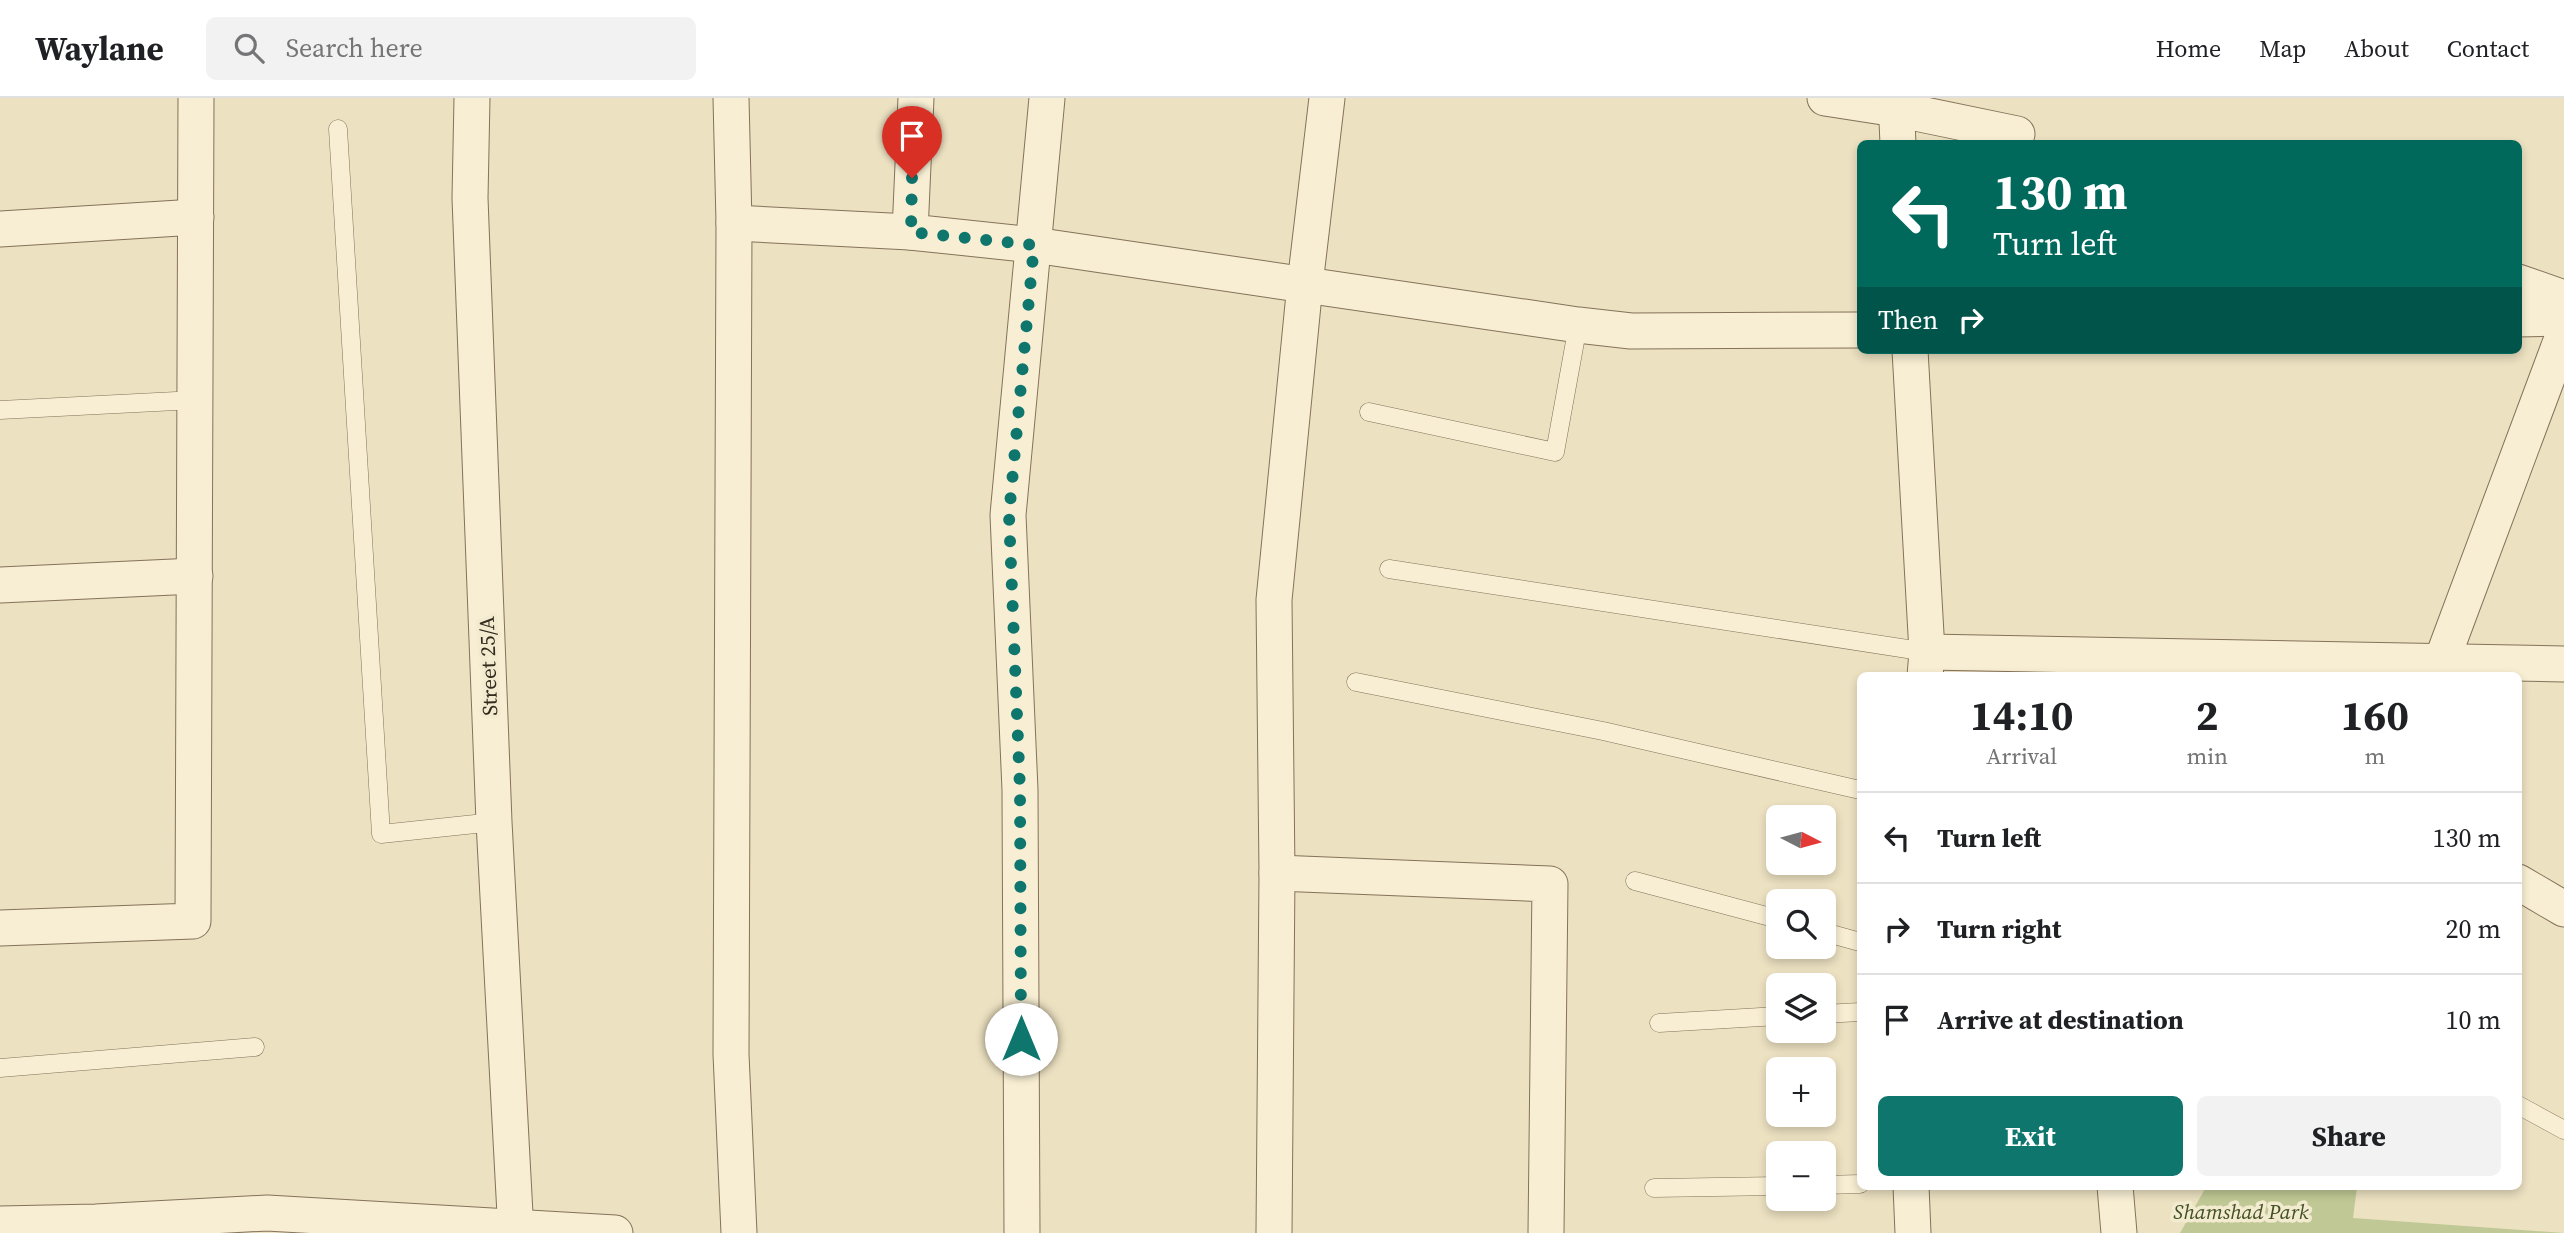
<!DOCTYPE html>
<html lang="en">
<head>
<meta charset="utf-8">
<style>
  :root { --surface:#fff; --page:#f2f2f2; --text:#202124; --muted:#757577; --line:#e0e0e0; --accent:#0f766e }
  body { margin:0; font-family:"Source Serif 4",serif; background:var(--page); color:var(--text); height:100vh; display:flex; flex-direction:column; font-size:26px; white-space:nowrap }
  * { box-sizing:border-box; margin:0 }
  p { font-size:23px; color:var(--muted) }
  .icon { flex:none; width:38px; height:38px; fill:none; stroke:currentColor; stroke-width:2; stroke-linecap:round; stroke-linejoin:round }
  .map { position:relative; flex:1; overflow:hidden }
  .details { position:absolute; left:1857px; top:574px; width:665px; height:518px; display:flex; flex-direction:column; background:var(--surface); border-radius:10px; box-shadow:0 4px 10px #0003 }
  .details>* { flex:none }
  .hud { position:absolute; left:1857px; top:42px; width:665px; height:214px; border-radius:10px; box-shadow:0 4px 10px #0003; background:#00695c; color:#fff; overflow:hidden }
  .needle { width:46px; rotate:96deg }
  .buttons { position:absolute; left:1766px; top:707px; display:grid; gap:14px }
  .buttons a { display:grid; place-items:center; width:70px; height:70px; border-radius:10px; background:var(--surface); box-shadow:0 4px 10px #0003; font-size:35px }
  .pin { position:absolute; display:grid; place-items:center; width:60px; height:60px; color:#fff; margin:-72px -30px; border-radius:50% 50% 50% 0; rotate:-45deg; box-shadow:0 0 7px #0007 }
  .pin .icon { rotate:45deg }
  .me { position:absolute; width:77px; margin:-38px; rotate:0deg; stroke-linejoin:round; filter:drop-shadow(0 0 5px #0008) }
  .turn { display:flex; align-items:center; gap:24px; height:147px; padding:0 21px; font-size:32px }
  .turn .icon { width:91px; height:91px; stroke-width:2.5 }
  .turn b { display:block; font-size:49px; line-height:60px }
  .then { display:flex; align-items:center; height:66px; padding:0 21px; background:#0003; gap:14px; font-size:26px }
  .eta { display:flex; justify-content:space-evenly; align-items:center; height:119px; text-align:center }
  .eta b { font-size:42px; font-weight:700; line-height:49px }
  .cta { display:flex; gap:14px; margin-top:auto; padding:14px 21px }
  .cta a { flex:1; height:80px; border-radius:10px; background:var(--accent); color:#fff; font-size:28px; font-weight:700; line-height:80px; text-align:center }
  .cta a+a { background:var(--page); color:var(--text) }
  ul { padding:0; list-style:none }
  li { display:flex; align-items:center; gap:21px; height:91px; padding:0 21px; border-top:2px solid var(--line) }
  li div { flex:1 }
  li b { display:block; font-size:26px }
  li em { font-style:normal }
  header { display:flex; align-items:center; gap:42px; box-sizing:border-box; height:98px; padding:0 35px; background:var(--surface); border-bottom:2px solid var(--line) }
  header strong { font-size:33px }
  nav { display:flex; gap:38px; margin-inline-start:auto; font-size:24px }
  .search { width:490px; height:63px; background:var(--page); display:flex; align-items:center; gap:18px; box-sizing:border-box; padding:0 24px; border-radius:10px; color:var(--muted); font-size:26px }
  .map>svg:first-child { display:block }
</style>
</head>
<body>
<header>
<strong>Waylane</strong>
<div class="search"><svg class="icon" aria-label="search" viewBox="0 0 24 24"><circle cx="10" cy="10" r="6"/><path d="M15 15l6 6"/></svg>Search here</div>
<nav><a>Home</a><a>Map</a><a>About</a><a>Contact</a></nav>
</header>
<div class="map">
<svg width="2564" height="1135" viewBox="0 0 2564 1135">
  <rect width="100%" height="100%" fill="#ece1c1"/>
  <path fill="#c0c995" d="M2206 1089H2357L2353 1120 2564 1135H2180Z"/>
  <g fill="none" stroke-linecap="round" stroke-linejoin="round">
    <g stroke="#847259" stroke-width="19">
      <g id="service">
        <path d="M338 31 381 736 494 724"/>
        <path d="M0 312 196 302"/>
        <path d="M1369 314 1555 354 1578 227"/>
        <path d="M1389 471 1927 554"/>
        <path d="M1356 584 1603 633 1860 692"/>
        <path d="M1635 783 1778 821"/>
        <path d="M1824 834 1860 844"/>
        <path d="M1824 916 1860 914"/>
        <path d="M1659 925 1778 918"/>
        <path d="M0 970 255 949"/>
        <path d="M2518 1007 2564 1032"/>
        <path d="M1824 1087 1860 1086"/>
        <path d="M1654 1090 1778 1088"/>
      </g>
    </g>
    <g stroke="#847259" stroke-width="37">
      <g id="minor">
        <path d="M472 0 470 100 494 724 516 1135"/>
        <path d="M731 0 734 125 731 956 739 1135"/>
        <path d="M1825 0 1896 11 2017 36"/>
        <path d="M1896 0 1898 46"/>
        <path d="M734 125 910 134 1034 147 1578 227 1631 233 1860 232"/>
        <path d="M0 131 196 119"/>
        <path d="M910 134 916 0"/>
        <path d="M2518 184 2564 200"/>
        <path d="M2518 221 2564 220"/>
        <path d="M1910 252 1927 554 1925 578"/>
        <path d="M0 487 195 478"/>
        <path d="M1927 554 2564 566"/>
        <path d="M2436 578 2564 235"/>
        <path d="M1277 775 1550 786 1546 1135"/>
        <path d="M2518 784 2564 811"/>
        <path d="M0 830 193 823 196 0"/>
        <path d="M1911 1088 1913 1135"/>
        <path d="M2115 1088 2119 1135"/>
        <path d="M0 1126 96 1124 267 1115 615 1135"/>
        <path d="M1022 1135 1020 692 1008 417 1047 0"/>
        <path d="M1274 1135 1277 775 1274 502 1305 186 1327 0"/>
      </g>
    </g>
    <use href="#service" stroke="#f7eed3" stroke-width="18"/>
    <use href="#minor" stroke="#f7eed3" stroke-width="35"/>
  </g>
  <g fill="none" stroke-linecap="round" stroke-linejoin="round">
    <path stroke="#0f766e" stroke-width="12" stroke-dasharray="0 21.6" d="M912 80 911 134 1034 147 1009 417 1020 692 1021 941"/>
  </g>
  <g text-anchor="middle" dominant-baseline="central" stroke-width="7" stroke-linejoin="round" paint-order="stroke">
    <g font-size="21" fill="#34291d" stroke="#f3ebd0">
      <text transform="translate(488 568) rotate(-92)">Street 25/A</text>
    </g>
    <g font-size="21" font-style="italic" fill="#435024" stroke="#f3ebd0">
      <text x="2241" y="1113">Shamshad Park</text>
    </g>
  </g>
</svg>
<div class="buttons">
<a><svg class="needle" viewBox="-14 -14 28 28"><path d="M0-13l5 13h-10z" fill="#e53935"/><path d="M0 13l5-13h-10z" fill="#757577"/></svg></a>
<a><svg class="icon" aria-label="search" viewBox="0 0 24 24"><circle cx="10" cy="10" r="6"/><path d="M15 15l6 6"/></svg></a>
<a><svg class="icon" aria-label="layers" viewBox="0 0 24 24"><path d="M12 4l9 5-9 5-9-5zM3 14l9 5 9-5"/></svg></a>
<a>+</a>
<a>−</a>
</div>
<div class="pin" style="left:912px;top:80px;background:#d93025"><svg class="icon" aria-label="arrive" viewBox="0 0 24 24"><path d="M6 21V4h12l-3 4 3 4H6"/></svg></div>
<svg class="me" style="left:1021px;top:941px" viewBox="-20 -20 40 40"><circle r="19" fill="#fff"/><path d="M0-13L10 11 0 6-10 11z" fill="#0f766e"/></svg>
<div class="hud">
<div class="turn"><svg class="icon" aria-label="left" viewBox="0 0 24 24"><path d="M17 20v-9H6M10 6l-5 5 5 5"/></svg><div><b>130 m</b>Turn left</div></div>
<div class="then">Then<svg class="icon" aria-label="right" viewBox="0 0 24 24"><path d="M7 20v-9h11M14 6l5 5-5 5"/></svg></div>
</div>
<section class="details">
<div class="eta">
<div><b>14:10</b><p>Arrival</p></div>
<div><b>2</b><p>min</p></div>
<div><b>160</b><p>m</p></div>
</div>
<ul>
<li><svg class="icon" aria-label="left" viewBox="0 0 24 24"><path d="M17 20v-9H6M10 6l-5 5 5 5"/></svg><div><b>Turn left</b></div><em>130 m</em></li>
<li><svg class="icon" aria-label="right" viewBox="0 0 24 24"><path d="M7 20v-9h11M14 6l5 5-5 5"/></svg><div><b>Turn right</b></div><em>20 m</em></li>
<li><svg class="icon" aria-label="arrive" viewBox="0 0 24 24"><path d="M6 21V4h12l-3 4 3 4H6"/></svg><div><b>Arrive at destination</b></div><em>10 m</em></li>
</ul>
<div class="cta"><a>Exit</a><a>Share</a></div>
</section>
</div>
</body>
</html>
